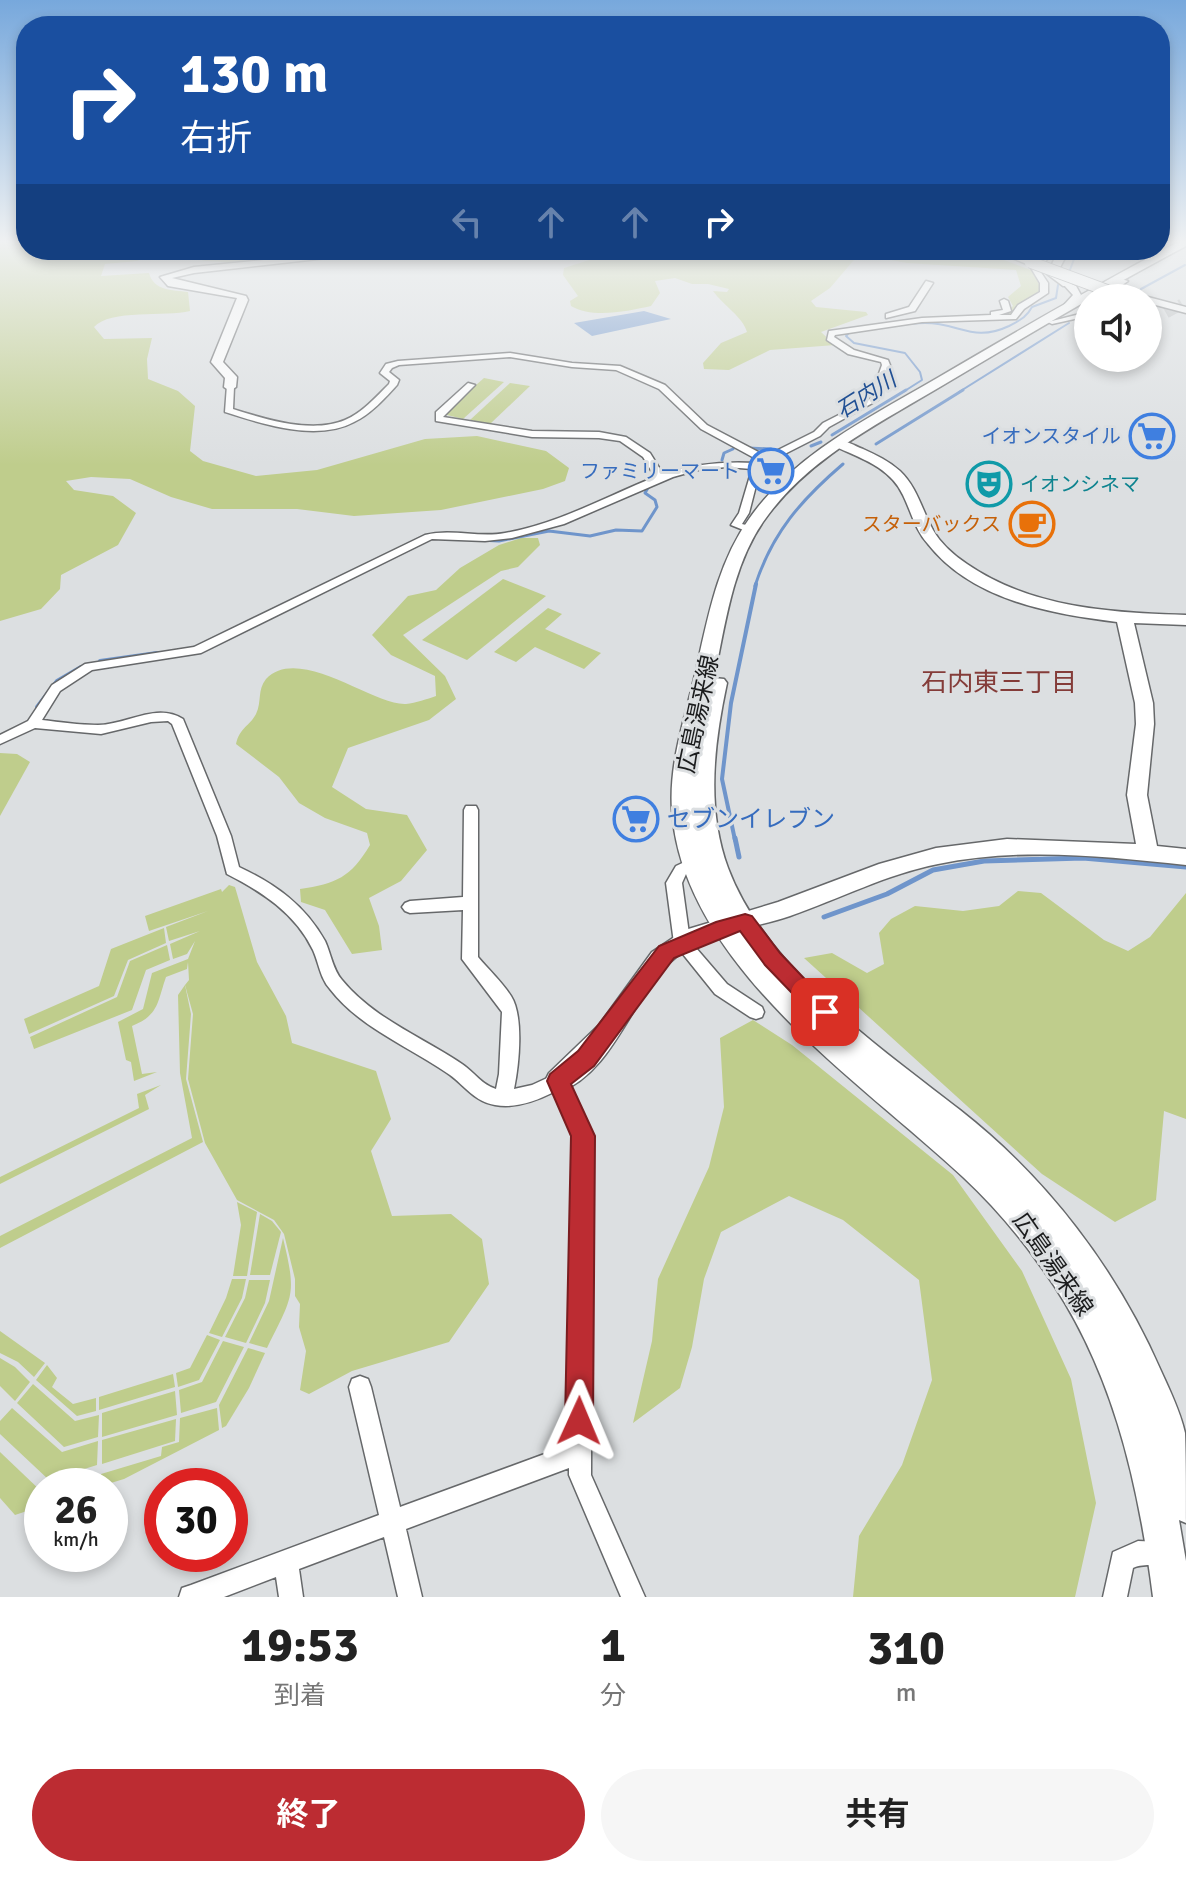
<!DOCTYPE html>
<html lang="ja">
<head>
<meta charset="utf-8">
<style>
  :root { --surface:#fff; --page:#f6f6f6; --text:#222; --muted:#767676; --accent:#bc2c32 }
  body { margin:0; font-family:Signika,"Noto Sans JP",sans-serif; background:var(--page); color:var(--text); height:100vh; display:flex; flex-direction:column; font-size:30px; white-space:nowrap }
  * { box-sizing:border-box; margin:0 }
  p { font-size:26px; color:var(--muted) }
  .icon { flex:none; width:44px; height:44px; fill:none; stroke:currentColor; stroke-width:2; stroke-linecap:round; stroke-linejoin:round }
  .map { position:relative; height:1597px; overflow:hidden }
  .details { display:flex; flex-direction:column; background:var(--surface); flex:1 }
  .details>* { flex:none }
  .top-card { position:absolute; left:16px; top:16px; width:1154px; height:244px; border-radius:32px; box-shadow:0 4px 12px #0003; background:#1a4fa0; color:#fff; overflow:hidden }
  .controls { position:absolute; left:1074px; top:284px; display:grid; gap:16px }
  .controls a { display:grid; place-items:center; width:88px; height:88px; border-radius:50%; background:var(--surface); box-shadow:0 4px 12px #0003; font-size:40px }
  .speed { position:absolute; left:24px; top:1468px; display:flex; gap:16px; font-size:40px; font-weight:700; text-align:center }
  .speed>* { display:grid; place-content:center; width:104px; height:104px; border-radius:50%; background:var(--surface); box-shadow:0 4px 12px #0003; line-height:1 }
  .speed small { font-size:20px; font-weight:400 }
  .speed .limit { border:12px solid #d22; background:#fff; color:#111 }
  .pin { position:absolute; display:grid; place-items:center; width:68px; height:68px; color:#fff; margin:-34px; border-radius:16px; box-shadow:0 4px 12px #0006 }
  .me { position:absolute; width:88px; margin:-44px; rotate:1deg; stroke-linejoin:round; filter:drop-shadow(0 0 6px #0008) }
  .turn { display:flex; align-items:center; gap:28px; height:168px; padding:0 32px; font-size:36px }
  .turn .icon { width:104px; height:104px; stroke-width:2.5 }
  .turn b { display:block; font-size:56px; line-height:68px }
  .lanes { display:flex; align-items:center; height:76px; padding:0 32px; background:#0003; justify-content:center; gap:40px; direction:ltr }
  .lanes .off { opacity:.35 }
  .eta { display:flex; justify-content:space-evenly; align-items:center; height:136px; text-align:center }
  .eta b { font-size:48px; font-weight:700; line-height:56px }
  .action { display:flex; gap:16px; margin-top:auto; padding:16px 32px }
  .action a { flex:1; height:92px; border-radius:48px; background:var(--accent); color:#fff; font-size:32px; font-weight:700; line-height:92px; text-align:center }
  .action a+a { background:var(--page); color:var(--text) }
  .map>svg:first-child { display:block }
</style>
</head>
<body>
<div class="map">
<svg width="1186" height="1597" viewBox="0 0 1186 1597">
  <rect width="100%" height="100%" fill="#dcdfe1"/>
  <g fill="#bfcd8c">
    <path d="M0 241H26V250H360L229 262 205 261 168 251 156 252 137 261 105 264 101 276 149 273C154 291 172 290 188 292L190 311C166 317 110 309 94 327L104 339 152 338 147 359 148 379 178 391 195 406 190 451 203 461 256 476 317 470 425 439 477 436 546 451 569 468 565 481 543 489 441 510 354 516 297 509H212L171 497 130 479 91 477 66 481 74 490 113 496 136 513 118 545 61 575 60 589 41 609 0 621Z"/>
    <path d="M608 250H977L1031 270 1039 284V291L1012 315H990L1005 313 1013 306 1008 297 1021 286 1016 270 907 263 859 254 830 288 811 301 816 307 866 312 868 315 821 332 835 345 770 350 729 370 704 369 703 363 721 343 747 332C743 317 723 305 713 291L727 292 729 289 708 284H692L675 278 655 281 660 293 651 306C628 311 593 319 571 306L570 301 578 296 563 275 564 268 605 255Z"/>
    <path d="M484 378 504 382 463 419 443 414Z"/>
    <path d="M510 383 530 386 490 424 470 420Z"/>
    <path d="M521 538H538L540 545 518 567 501 571 403 635 445 676 456 699 429 720 348 748 332 787 366 809 407 815 427 850 401 881 369 898 379 926 382 950 352 954 325 910 301 902 300 889C336 884 351 877 370 845L367 833 325 818 299 803 279 777 236 744C240 727 249 727 256 714 262 702 257 690 266 679 299 644 374 706 406 704 416 703 427 699 436 696L435 676 391 655 372 635 408 596 436 590 460 568 499 545Z"/>
    <path d="M503 579 546 596 467 660 422 640Z"/>
    <path d="M548 608 562 614 545 629 601 653 584 669 535 647 516 662 494 652Z"/>
    <path d="M0 753 17 754 30 762 0 816Z"/>
    <path d="M229 885 235 887 257 962 286 1016 292 1043 376 1071 391 1119 371 1151 392 1216 451 1214 482 1239 489 1284 449 1342 352 1371 309 1394 300 1390 306 1351 299 1327 300 1304 295 1296V1279L284 1234 274 1220 237 1200 205 1143 188 1079 193 1014 185 985 189 980 188 962 187 969 166 977C157 1003 159 1015 132 1026L142 1074 157 1072 134 1081 131 1062 126 1060 118 1022 143 1009 152 973 188 959 195 941 187 954 173 959 170 944 200 931 169 941 166 927 208 911 149 931 145 916 221 889 222 892Z"/>
    <path d="M1018 891 1041 893 1104 940 1128 951 1150 937 1186 893V1119L1164 1111 1156 1200 1115 1222 1042 1174 804 958 832 953 867 973 884 964 879 933 891 919 915 906 963 911 999 906Z"/>
    <path d="M164 928 166 943 128 960 114 996 29 1034 24 1019 99 986 111 949Z"/>
    <path d="M167 945 170 960 146 970 132 1010 34 1049 30 1037 117 997 130 961Z"/>
    <path d="M185 985 191 1014 186 1079 203 1142 0 1248V1236L192 1138 180 1073 178 995Z"/>
    <path d="M753 1020 792 1045 953 1175 1022 1271 1071 1379 1096 1503 1075 1597H853L859 1536 902 1465 932 1380 919 1280 843 1220 789 1196 721 1232 704 1279 692 1347 680 1388 633 1423 652 1341 658 1279 709 1167 724 1107 720 1038Z"/>
    <path d="M161 1085 145 1095 149 1109 0 1184V1177L139 1108 137 1094Z"/>
    <path d="M237 1202 257 1212 247 1276H233L241 1225Z"/>
    <path d="M260 1214 272 1221 281 1232 270 1275H250Z"/>
    <path d="M283 1238C297 1296 293 1295 267 1348L249 1343 269 1301Z"/>
    <path d="M232 1279H246L242 1298 222 1337 209 1333 226 1298Z"/>
    <path d="M249 1280H270L265 1303 246 1343 225 1337 245 1298Z"/>
    <path d="M0 1331 45 1363 34 1377 18 1362 0 1353Z"/>
    <path d="M207 1335 220 1340 199 1380 178 1387 176 1373 190 1368Z"/>
    <path d="M223 1341 244 1347 216 1402 181 1413 179 1390 202 1382Z"/>
    <path d="M248 1348 265 1353 249 1388 226 1426 222 1428 219 1405Z"/>
    <path d="M0 1358 15 1367 30 1382 15 1401 0 1386Z"/>
    <path d="M47 1365 57 1378 52 1387 73 1404 96 1398V1411L77 1416 36 1380Z"/>
    <path d="M173 1374 175 1387 99 1410V1397Z"/>
    <path d="M33 1384 75 1421 99 1415 98 1437 64 1447 17 1403Z"/>
    <path d="M175 1391 177 1415 102 1437V1413Z"/>
    <path d="M12 1408 62 1452 98 1441 97 1465 49 1480 0 1434V1421Z"/>
    <path d="M217 1408 219 1430 124 1479 101 1486V1474L161 1456 162 1447 179 1442 180 1418Z"/>
    <path d="M176 1419 175 1441 102 1464V1440Z"/>
    <path d="M0 1452 42 1492V1506L15 1515 0 1498Z"/>
  </g>
  <path fill="#6f95cb" d="M644 311 671 319 592 336 574 323Z"/>
  <g fill="none" stroke-linecap="round" stroke-linejoin="round">
    <g stroke="#6f95cb" stroke-width="2">
      <path d="M1093 250 1117 253 1137 250"/>
      <path d="M1068 275 1076 254 1070 250"/>
      <path d="M1141 289 1185 265"/>
      <path d="M863 330C883 328 905 323 925 323 960 323 973 343 1009 326 1020 320 1026 318 1032 307L1056 298 1058 285"/>
      <path d="M850 332 846 336 854 343 905 353 920 372 922 380 903 392"/>
      <path d="M959 392 1069 323"/>
    </g>
    <g stroke="#6f95cb" stroke-width="3">
      <path d="M832 435 906 390"/>
      <path d="M876 444 963 390"/>
      <path d="M811 446 821 442"/>
      <path d="M748 448 771 449"/>
      <path d="M722 460 724 453 733 449"/>
      <path d="M459 539 499 541 549 531 590 536 616 530 642 531 657 507 655 500 645 493 649 486"/>
      <path d="M755 586C772 533 801 500 843 464"/>
    </g>
    <g stroke="#6f95cb" stroke-width="4">
      <path d="M100 661 157 653"/>
      <path d="M37 707 57 681 81 667"/>
      <path d="M735 840 722 779 731 703 756 584"/>
    </g>
    <g stroke="#6f95cb" stroke-width="5">
      <path d="M735 838 739 857"/>
      <path d="M824 917 887 894 933 870 984 861 1083 858 1186 867"/>
    </g>
    <path stroke="#b5b8ba" stroke-width="11" stroke-dasharray="11 5" stroke-linecap="butt" d="M1166 313 1182 304"/>
    <g stroke="#66686a" stroke-width="3">
      <g id="street">
        <path d="M1050 252 1052 255 1038 268 1048 283V293L1024 309 1016 319 922 322 835 335 834 337 854 350 888 360 890 365 878 400 829 427 820 436 765 464 759 474 749 513 742 524 754 527V531H746L731 525 739 513 752 469 726 467 698 470 673 477 564 524 512 538 485 541 432 539 201 653 92 670 60 691 42 720C60 722 79 725 98 725 126 725 156 702 183 719L231 836 239 867C275 884 305 905 325 941 331 954 333 970 342 980 373 1018 422 1037 462 1064 474 1072 482 1085 496 1089L499 1074 502 1012 462 959 463 910 410 913 405 911 402 907 405 903 410 901 463 897 464 810 466 806H476L478 810V957C489 970 502 982 511 996 524 1016 519 1065 514 1089L532 1085 558 1073 564 1075 592 1136 591 1475 645 1597H621L569 1475V1468L406 1529 422 1597H398L384 1537 299 1569 303 1597H279L276 1577 224 1597H179L182 1588 191 1585 379 1515 349 1387 352 1379 360 1376 368 1379 371 1387 400 1507 569 1445 574 1136 554 1092C536 1101 515 1109 495 1105 475 1102 465 1086 450 1075 410 1047 360 1028 330 989 320 978 319 963 313 950 295 913 262 892 227 874L217 836 172 724 168 721 151 722 101 734 35 728 0 744V735L28 721 52 685 85 664 194 647 425 535C452 528 478 538 505 533 558 524 605 497 655 477L643 457 620 441 599 438 532 437 436 421V412L468 383 475 385 443 417 532 431 599 432 626 437 650 453 663 474C694 464 723 461 756 463L758 460 701 429 659 389 616 370 572 367 510 357 399 365 392 368 389 372 399 380 397 385C385 398 371 414 354 422 317 442 262 424 225 412L227 385 234 387 233 409C265 419 312 434 345 420 362 413 376 397 389 384L390 381 380 373 386 364 398 361 510 353 572 363 620 366 665 385 707 425 766 456 814 432 823 423 870 399 882 365 881 362 848 354 827 340 829 331 922 318 991 315V312L1003 310 1000 301 1004 299 1008 301 1011 311 999 315H1011L1018 305 1040 292V283L1031 268Z"/>
        <path d="M1121 279 1128 281 1104 298H1095Z"/>
        <path d="M926 281 933 283 915 311 886 318V314L909 307Z"/>
        <path d="M1067 282 1076 286 1081 295 1067 308 1063 306 1073 295 1063 284Z"/>
        <path d="M1088 312V316L1052 324 1048 322Z"/>
        <path d="M693 858 698 860 700 864 698 868 686 874 682 883 690 941 727 984 762 1007 764 1012 762 1017 756 1019 750 1017 715 994 674 943 666 883 676 866Z"/>
        <path d="M1138 1541 1163 1542 1171 1546 1175 1554 1171 1562C1159 1568 1145 1562 1133 1568L1127 1597H1103L1113 1552Z"/>
      </g>
    </g>
    <g stroke="#66686a" stroke-width="3">
      <g id="secondary">
        <path d="M363 250H397L194 273 172 278 246 296 248 300 223 362 237 377 236 387 230 391 224 387 225 378 211 362 237 298 168 286 160 277 194 267Z"/>
        <path d="M991 250H1005L1035 262 1027 264Z"/>
        <path d="M1047 250H1057L1065 258 1057 273 1071 282V286H1063L1047 274 1055 258Z"/>
        <path d="M1148 297 1186 307V313L1148 303V298H1144Z"/>
        <path d="M834 440C845 439 853 445 863 449 876 455 889 461 900 471 917 487 922 510 933 530 940 543 955 556 967 564 1031 608 1111 613 1186 615V625L1134 623 1153 703 1154 724 1147 795 1157 846 1186 849V865C1104 856 1020 847 938 864 887 874 839 899 790 916 752 929 708 932 676 957 631 993 617 1070 558 1093L549 1089 545 1081 549 1073 599 1025 652 952 685 930 778 902 879 864 936 848 1007 839 1136 844 1127 795 1136 724 1135 703 1117 622C1051 614 972 600 928 544 915 530 911 511 903 495 890 467 860 458 834 446Z"/>
      </g>
    </g>
    <g stroke="#66686a" stroke-width="3">
      <path id="primary" d="M1180 241H1186V246C1103 290 1026 336 945 384 880 423 807 458 763 522 732 567 725 626 714 678L724 679 727 683C714 744 706 808 728 868 766 969 878 1046 960 1110 1047 1178 1117 1270 1161 1371 1170 1391 1180 1411 1185 1433 1186 1457 1186 1497 1186 1523L1179 1520 1186 1561V1597H1153C1138 1479 1111 1361 1039 1264 1017 1233 991 1203 963 1177 859 1080 682 964 672 810 669 768 682 727 692 687 706 630 714 568 749 519 795 453 871 417 939 377 1019 330 1098 284 1180 241Z"/>
    </g>
    <use href="#street" fill="#fff" fill-rule="evenodd"/>
    <use href="#secondary" fill="#fff" fill-rule="evenodd"/>
    <use href="#primary" fill="#fff" fill-rule="evenodd"/>
    <g stroke="#66686a" stroke-width="13" stroke-linecap="butt">
      <path id="secondary-bridge" d="M1030 262 1122 296"/>
    </g>
    <use href="#secondary-bridge" stroke="#fff" stroke-width="11"/>
  </g>
  <linearGradient id="sky" x2="0" y2="1"><stop stop-color="#77a8dc"/><stop offset="0.52" stop-color="#eff1f2"/><stop offset="1" stop-color="#eff1f2" stop-opacity="0"/></linearGradient>
  <rect width="1186" height="465" fill="url(#sky)"/>
  <path fill="#bc2c32" stroke="#7a1d20" stroke-width="2" d="M745 914 752 916 780 953 836 1012 833 1019 825 1022 817 1019 765 965 740 931 674 958 594 1066 571 1084 595 1136 593 1421 589 1431 579 1435 569 1431 565 1421 571 1136 547 1081 550 1074 578 1051 659 946 716 922Z"/>
  <defs>
    <g id="supermarket-ring" transform="scale(2.3)"><circle r="9.5" fill="#dcdfe1" stroke="#3f7fe0" stroke-width="1.5"/><path d="M-6-5.5h2.5l.6 2H6L4.5 2H-2.5L-4.4-4H-6ZM-1.5 3.2a1.3 1.3 0 1 0 .1 0ZM3 3.2a1.3 1.3 0 1 0 .1 0Z" fill="#3f7fe0"/></g>
    <g id="theatre-ring" transform="scale(2.3)"><circle r="9.5" fill="#dcdfe1" stroke="#0f9aa8" stroke-width="1.5"/><path d="M-5-5.5Q0-4 5-5.5V0Q5 5 0 6Q-5 5-5 0ZM-3.3-2.5H-1v1.5H-3.3ZM1-2.5H3.3v1.5H1ZM-2.8 1Q0 5.5 2.8 1Z" fill="#0f9aa8"/></g>
    <g id="cafe-ring" transform="scale(2.3)"><circle r="9.5" fill="#dcdfe1" stroke="#e8710a" stroke-width="1.5"/><path d="M-5.5-4.5H6V0H3Q3 3.5 0 3.5H-2.5Q-5.5 3.5-5.5 0ZM3-3.2v2h1.7v-2ZM-6 4.5H4V6H-6Z" fill="#e8710a"/></g>
  </defs>
  <g fill-rule="evenodd">
    <use href="#supermarket-ring" x="1152" y="436"/>
    <use href="#supermarket-ring" x="771" y="471"/>
    <use href="#theatre-ring" x="989" y="484"/>
    <use href="#cafe-ring" x="1032" y="524"/>
    <use href="#supermarket-ring" x="636" y="819"/>
  </g>
  <g text-anchor="middle" dominant-baseline="central" stroke-width="6" stroke-linejoin="round" paint-order="stroke">
    <g font-size="20" fill="#366cbe" stroke="#dcdfe1" text-anchor="end">
      <text x="1121" y="436">イオンスタイル</text>
      <text x="740" y="471">ファミリーマート</text>
    </g>
    <g font-size="20" fill="#0d838f" stroke="#dcdfe1" text-anchor="start">
      <text x="1020" y="484">イオンシネマ</text>
    </g>
    <g font-size="20" fill="#c56008" stroke="#dcdfe1" text-anchor="end">
      <text x="1001" y="524">スターバックス</text>
    </g>
    <g font-size="22" font-style="italic" fill="#215094" stroke="#dcdfe1">
      <text transform="translate(866 395) rotate(-32)">石内川</text>
    </g>
    <g font-size="24" fill="#1b1c1d" stroke="#dcdfe1">
      <text transform="translate(698 714) rotate(-78)">広島湯来線</text>
      <text transform="translate(1053 1264) rotate(55)">広島湯来線</text>
    </g>
    <g font-size="24" fill="#366cbe" stroke="#dcdfe1" text-anchor="start">
      <text x="667" y="819">セブンイレブン</text>
    </g>
    <g font-size="26" fill="#843c39" stroke="#dcdfe1">
      <text x="999" y="683">石内東三丁目</text>
    </g>
  </g>
</svg>
<div class="controls">
<a><svg class="icon" aria-label="sound" viewBox="0 0 24 24"><path d="M4 9h4l5-4v14l-5-4H4zM17 9q2 3 0 6"/></svg></a>
</div>
<div class="speed"><div>26<small>km/h</small></div><div class="limit">30</div></div>
<div class="pin" style="left:825px;top:1012px;background:#d93025"><svg class="icon" aria-label="arrive" viewBox="0 0 24 24"><path d="M6 21V4h12l-3 4 3 4H6"/></svg></div>
<svg class="me" style="left:579px;top:1421px" viewBox="-20 -20 40 40"><path d="M0-17L14 15 0 8-14 15z" fill="#bc2c32" stroke="#fff" stroke-width="4"/></svg>
<div class="top-card">
<div class="turn"><svg class="icon" aria-label="right" viewBox="0 0 24 24"><path d="M7 20v-9h11M14 6l5 5-5 5"/></svg><div><b>130 m</b>右折</div></div>
<div class="lanes"><svg class="icon off" aria-label="left" viewBox="0 0 24 24"><path d="M17 20v-9H6M10 6l-5 5 5 5"/></svg><svg class="icon off" aria-label="ahead" viewBox="0 0 24 24"><path d="M12 20V5M6 11l6-6 6 6"/></svg><svg class="icon off" aria-label="ahead" viewBox="0 0 24 24"><path d="M12 20V5M6 11l6-6 6 6"/></svg><svg class="icon" aria-label="right" viewBox="0 0 24 24"><path d="M7 20v-9h11M14 6l5 5-5 5"/></svg></div>
</div>
</div>
<section class="details">
<div class="eta">
<div><b>19:53</b><p>到着</p></div>
<div><b>1</b><p>分</p></div>
<div><b>310</b><p>m</p></div>
</div>
<div class="action"><a>終了</a><a>共有</a></div>
</section>
</body>
</html>
